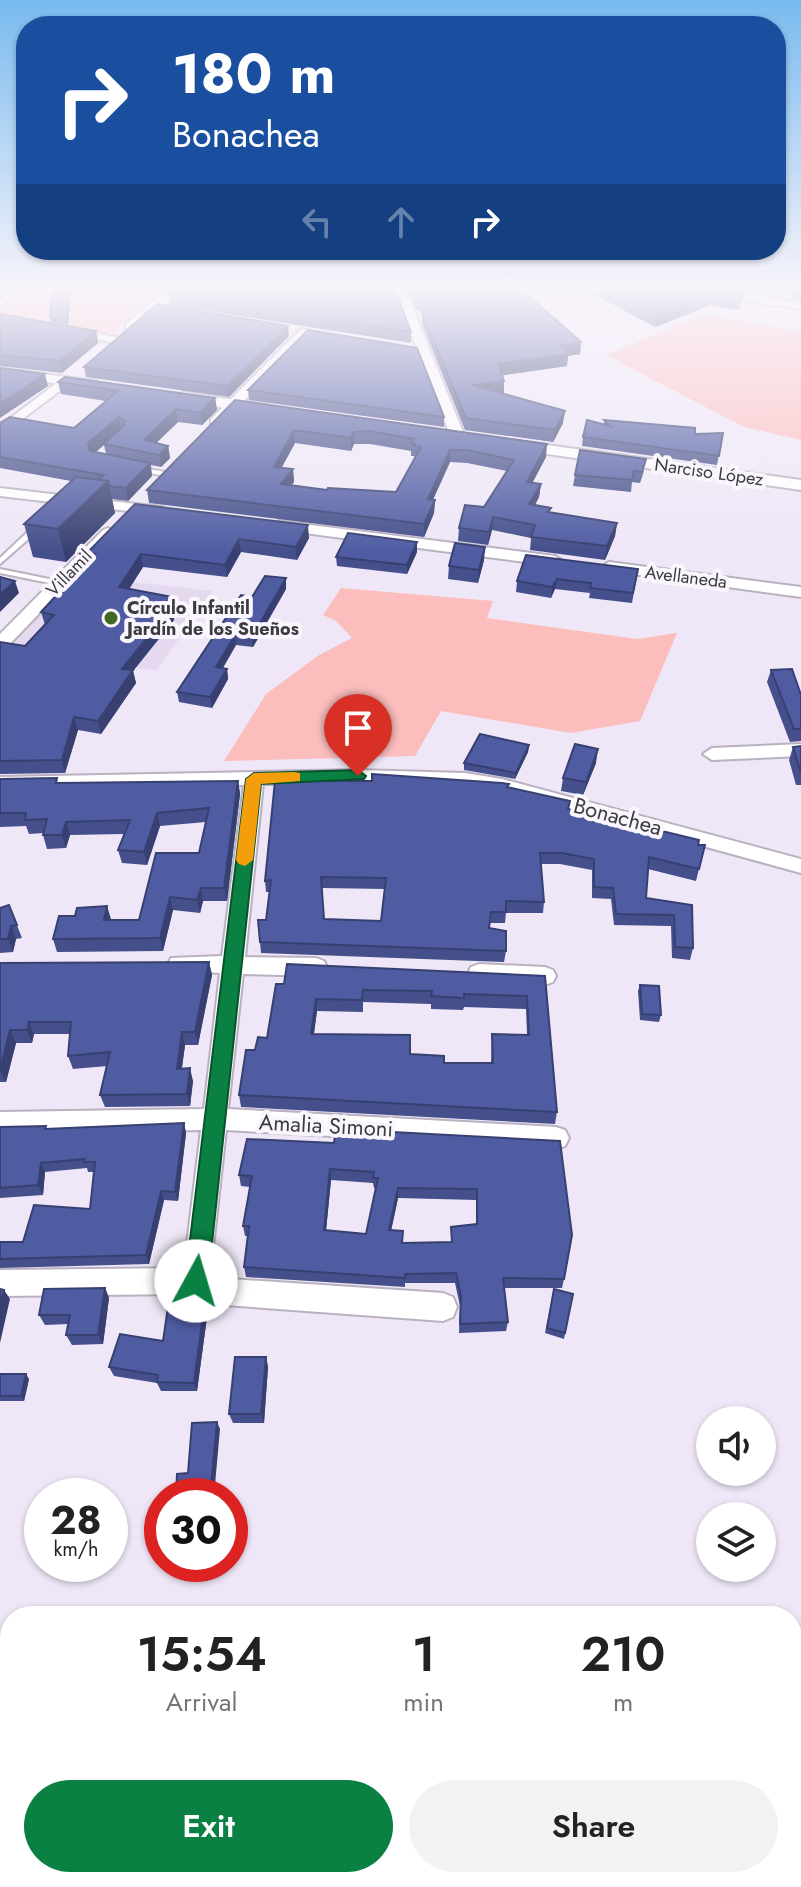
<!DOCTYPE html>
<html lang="en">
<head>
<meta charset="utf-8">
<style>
  :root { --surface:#fff; --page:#f2f2f2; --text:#222; --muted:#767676; --accent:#0b8043 }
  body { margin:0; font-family:Jost,sans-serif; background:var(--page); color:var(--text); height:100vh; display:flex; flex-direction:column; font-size:30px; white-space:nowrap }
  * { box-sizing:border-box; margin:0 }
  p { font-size:26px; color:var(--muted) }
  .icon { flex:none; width:44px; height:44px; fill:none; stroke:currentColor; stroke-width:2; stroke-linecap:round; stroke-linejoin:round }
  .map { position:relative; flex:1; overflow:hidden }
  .drawer { position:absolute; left:0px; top:1606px; width:802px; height:282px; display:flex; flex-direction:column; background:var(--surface); border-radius:32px 32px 0 0; box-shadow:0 2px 6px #0004 }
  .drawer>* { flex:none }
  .hud { position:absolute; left:16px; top:16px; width:770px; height:244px; border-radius:32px; box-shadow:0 2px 6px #0004; background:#1a4fa0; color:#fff; overflow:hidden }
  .buttons { position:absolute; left:696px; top:1406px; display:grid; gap:16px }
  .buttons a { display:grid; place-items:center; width:80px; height:80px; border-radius:50%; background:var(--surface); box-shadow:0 2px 6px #0004; font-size:40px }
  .speed { position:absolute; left:24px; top:1478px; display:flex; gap:16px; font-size:40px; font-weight:700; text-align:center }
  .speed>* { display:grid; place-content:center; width:104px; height:104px; border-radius:50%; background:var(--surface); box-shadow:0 2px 6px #0004; line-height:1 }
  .speed small { font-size:20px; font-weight:400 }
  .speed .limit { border:12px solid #d22; background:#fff; color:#111 }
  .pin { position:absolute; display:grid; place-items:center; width:68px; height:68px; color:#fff; margin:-82px -34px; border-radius:50% 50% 50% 0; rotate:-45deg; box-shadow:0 0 8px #0007 }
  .pin .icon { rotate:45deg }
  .me { position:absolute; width:88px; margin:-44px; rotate:6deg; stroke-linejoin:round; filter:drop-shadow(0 0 6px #0008) }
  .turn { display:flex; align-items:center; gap:28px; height:168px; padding:0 24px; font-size:36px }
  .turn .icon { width:104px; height:104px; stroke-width:2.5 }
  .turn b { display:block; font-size:56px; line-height:68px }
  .lanes { display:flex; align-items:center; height:76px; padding:0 24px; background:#0003; justify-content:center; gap:40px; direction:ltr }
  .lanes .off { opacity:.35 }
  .eta { display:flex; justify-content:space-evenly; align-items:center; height:136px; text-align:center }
  .eta b { font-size:48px; font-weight:600; line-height:56px }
  .primary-button { display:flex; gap:16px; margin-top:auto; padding:16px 24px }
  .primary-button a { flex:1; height:92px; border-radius:48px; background:var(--accent); color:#fff; font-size:32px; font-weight:600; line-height:92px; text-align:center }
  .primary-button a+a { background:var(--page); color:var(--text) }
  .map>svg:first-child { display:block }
</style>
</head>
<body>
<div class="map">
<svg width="801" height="1887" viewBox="0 0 801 1887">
  <rect width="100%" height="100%" fill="#efe7f7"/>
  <path fill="#e5d9f0" d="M77 566 109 579 213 591 156 671 1 645Z"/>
  <g fill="#fcbdbd">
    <path d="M22 289H165L113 333 99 334 2 314 1 309Z"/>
    <path d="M704 314 801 332V440L744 427 606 355Z"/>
    <path d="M341 588 493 601 487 618 637 639 677 633 640 721 571 733 441 711 415 756 224 761 266 694 319 655 352 638 336 621 323 615Z"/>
  </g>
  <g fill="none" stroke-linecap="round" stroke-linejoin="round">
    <g stroke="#b9b1c0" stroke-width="4">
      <g id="service">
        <path d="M137 467 165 472 169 474 165 476 135 470 133 469Z"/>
        <path d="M35 525 42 527 0 564V558Z"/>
        <path d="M0 569 59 581 63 583 59 585 0 573Z"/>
      </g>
    </g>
    <g stroke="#b9b1c0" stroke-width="4">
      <g id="pedestrian">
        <path d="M14 289H22L0 307V301Z"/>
        <path d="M76 330 116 337 120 340 116 343 73 335 72 333Z"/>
      </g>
    </g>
    <g stroke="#b9b1c0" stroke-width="4">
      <g id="minor">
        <path d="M394 289H405L465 437 463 440 451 437Z"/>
        <path d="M774 299 801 303V309L770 304V300Z"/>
        <path d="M301 329 311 331 221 425H211V419Z"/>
        <path d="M63 378 73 381 0 436V426Z"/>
        <path d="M0 488 162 507 169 511 162 515 0 496Z"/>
        <path d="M279 521 555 556 563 561 555 566 274 529 271 526Z"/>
        <path d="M108 528 116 533 113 536 6 648 0 649V634L103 530Z"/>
        <path d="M609 562 801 587V597L603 570 601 567Z"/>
        <path d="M801 744V756L712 760 703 754 712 748Z"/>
        <path d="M358 770 465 773 502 779 801 859V873L502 791C423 779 342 783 263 784L245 957 316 958 324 961 327 967 324 973 316 976 243 974 228 1109 556 1127 565 1130 569 1138 565 1146 556 1149 226 1130 210 1275 215 1278 443 1293 453 1297 457 1307 453 1317 443 1321 211 1304 192 1294 0 1296V1270L184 1268 201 1130 0 1134V1112L204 1109 220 973 171 970 168 964 171 958 222 956 244 785 0 789V777Z"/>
        <path d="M479 964 545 967 553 970 556 976 553 982 545 985 479 982 471 979 468 973 471 967Z"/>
      </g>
    </g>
    <g stroke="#b9b1c0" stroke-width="4">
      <g id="tertiary">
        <path d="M167 289H182L136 330H126V324Z"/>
        <path d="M696 289H722L774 298 781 302 774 306 702 293Z"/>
        <path d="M0 368 96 381 103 385 96 389 0 376Z"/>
        <path d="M183 392 267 405 275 410 267 415 178 400 175 397Z"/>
        <path d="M511 440 801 480V490L505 448V442Z"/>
      </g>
    </g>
    <use href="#service" fill="#fff" fill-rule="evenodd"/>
    <use href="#pedestrian" fill="#fff" fill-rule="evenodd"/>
    <use href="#minor" fill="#fff" fill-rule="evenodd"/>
    <use href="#tertiary" fill="#fff" fill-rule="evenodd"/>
  </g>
  <g fill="#444f8b" fill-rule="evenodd">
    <path d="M53 289H71L68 325 51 322 50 317Z"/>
    <path d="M407 289H521L581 342 580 354 568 356 567 366 502 375 504 393H501L563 423 553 442 465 430 422 324V312L489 306 417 311Z"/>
    <path d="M584 289H725L743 292 739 310 710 305 655 327Z"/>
    <path d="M792 289H801V301L792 299Z"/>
    <path d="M168 294 411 332V343L170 305Z"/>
    <path d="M0 314 96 331 98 343 62 373 0 366Z"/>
    <path d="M289 336 229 397 86 377 84 367Z"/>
    <path d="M58 382 215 398 217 410 202 425 178 422 156 443 168 446 170 458 161 467 151 465 152 476 128 501 112 499 115 513 66 562 33 557 24 524 71 481 0 468V423L74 428 106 401 61 394ZM104 445 106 454 96 452Z"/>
    <path d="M248 390 444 417V427L249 400Z"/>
    <path d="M235 400 546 457 532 483 541 484 539 497 535 505 551 513 617 523 615 536 605 560 530 550 531 538 492 530 488 545 458 541 459 528 484 507 507 471 467 463 450 462 433 500H435L434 513 424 537 149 503 147 490ZM295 443 351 451 354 444H370L411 451V456H414L415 459 396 492 327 490 291 485 294 482 293 469 281 468Z"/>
    <path d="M604 420 695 434 723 433 717 465 582 446 583 437 604 424Z"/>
    <path d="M644 471 640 483 632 482 631 492 573 486 575 475Z"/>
    <path d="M135 504 309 538 297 560 241 552 227 577 143 567 129 589 174 610 173 612 174 620 133 671 136 683 101 734 78 730 65 773 0 774V642L25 646 45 625 41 612 88 560 87 553Z"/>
    <path d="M417 552 407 574 337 566 336 557Z"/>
    <path d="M484 560 478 583 448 579 449 566Z"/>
    <path d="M638 569 632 603 589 598 590 593 555 589 551 598 516 592 517 581Z"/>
    <path d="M286 589 253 647 236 645 223 668 227 669 228 679 212 708 179 702 177 692 252 597Z"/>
    <path d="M771 670 801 695V741L790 742 767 682Z"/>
    <path d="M529 745 528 752 515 779 464 770V763Z"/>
    <path d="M801 746V785H796L789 760 793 747Z"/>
    <path d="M596 763 583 795 561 791 563 778Z"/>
    <path d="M0 779 59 783 238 781 240 794 227 901H203L200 913 173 910 163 951 57 952 53 939 111 919 110 920H139L199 853 206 822 160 826 147 865 122 863 118 850 124 834 70 835 66 848 47 849 43 835 44 833 29 834 26 826 0 827Z"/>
    <path d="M508 787 569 809 591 822 705 845 696 881 648 869 646 898 692 905 693 948 690 960 672 958 671 926 614 925 611 899 592 898V870L560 864H541L544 902 543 913H506L505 923H490V928L506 951 504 962 261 953 258 920H266L269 892H266L265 881ZM322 888 385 889 381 921 324 919Z"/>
    <path d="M9 905 22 938 16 939 13 952 0 953V908Z"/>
    <path d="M209 962 212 975 198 1045H185L182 1068 193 1081 190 1106 105 1107 100 1095 107 1066 73 1069 68 1056 70 1034H34L32 1043H16L6 1082H0V963Z"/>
    <path d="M545 976 557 1112 555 1124 241 1107 239 1095 255 1050 267 1038 276 984ZM363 1002 431 1004V1009L463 1010 464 1007 526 1009 527 1035 492 1034 491 1063H444L314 1034 317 1011 363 1012Z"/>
    <path d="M640 985 661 1015 659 1022 640 1020 638 991Z"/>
    <path d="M184 1123 186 1133 178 1201 164 1200 149 1264 0 1268V1242H23L90 1209 94 1172H88L87 1168 45 1172 43 1195 0 1198V1127L47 1129Z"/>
    <path d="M560 1141 564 1279 562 1288H504L508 1322 506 1331 459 1333 460 1306 455 1283H405V1287L246 1277 244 1267 248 1236H245L243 1226 250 1187 241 1186 239 1175 334 1143ZM331 1180 373 1183 374 1188 376 1189 366 1234 326 1231ZM398 1198 476 1200V1225L451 1227V1242L403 1243 391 1231Z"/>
    <path d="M105 1288 109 1298 103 1344 72 1345 66 1335 68 1324 45 1325 39 1315Z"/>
    <path d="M554 1289 573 1294 564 1339 545 1333Z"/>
    <path d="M204 1307 207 1317 197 1391H161L157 1383 114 1376 109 1367 163 1341Z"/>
    <path d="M266 1357 268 1367 264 1423H233L229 1414Z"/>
    <path d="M0 1374 29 1379 24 1401H0Z"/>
  </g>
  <g fill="#374071">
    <path d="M69 289H71L68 325 67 320Z"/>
    <path d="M556 289H578L556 291Z"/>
    <path d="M712 293 710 305 655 327 657 315Z"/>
    <path d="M288 326 289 336 229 397 228 386Z"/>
    <path d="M96 331 98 343 62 373 60 361Z"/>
    <path d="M581 342 580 354 568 356 567 366 497 376 498 364 561 346Z"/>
    <path d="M45 374 48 386 0 418V404Z"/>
    <path d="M504 381V393L471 397 472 385Z"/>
    <path d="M215 398 217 410 202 425 200 413Z"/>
    <path d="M176 409 178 422 146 453 144 440Z"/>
    <path d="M565 411 563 423 553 442 555 430Z"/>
    <path d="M119 417 122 429 91 456 88 443Z"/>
    <path d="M294 430 295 443 275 480 274 467Z"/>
    <path d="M354 432V444L351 451V438Z"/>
    <path d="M547 444 546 457 526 495 527 482Z"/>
    <path d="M168 446 170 458 161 467 159 455Z"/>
    <path d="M450 450V462L427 512 428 499Z"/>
    <path d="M150 463 152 476 128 501 126 488Z"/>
    <path d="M293 469 294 482 282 497 281 484Z"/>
    <path d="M108 481 115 513 66 562 58 529Z"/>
    <path d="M541 484 539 497 528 517 529 504Z"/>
    <path d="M435 500 434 513 424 537V524Z"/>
    <path d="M493 517 492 530 488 545 489 532Z"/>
    <path d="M617 523 615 536 605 560 607 546Z"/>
    <path d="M308 525 309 538 297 560 296 547Z"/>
    <path d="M239 539 241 552 227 577 225 565Z"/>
    <path d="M417 542V552L407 574V565Z"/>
    <path d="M485 547 484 560 478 583 479 570Z"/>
    <path d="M141 554 143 567 122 600 119 587Z"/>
    <path d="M286 578V589L253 647 252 637Z"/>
    <path d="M557 579 555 589 551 598 552 587Z"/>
    <path d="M15 581 19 593 0 612V595Z"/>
    <path d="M172 597 174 620 133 671 136 683 101 734 98 721 122 669Z"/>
    <path d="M235 635 236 645 217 677 216 667Z"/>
    <path d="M227 669 228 679 212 708 210 697Z"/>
    <path d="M74 717 78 730 65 773 62 760Z"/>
    <path d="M529 745 528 752 515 779 516 773Z"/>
    <path d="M598 749 596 763 583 795 586 782Z"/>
    <path d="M238 781 240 794 227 901 224 888Z"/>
    <path d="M157 813 160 826 147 865 144 852Z"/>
    <path d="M66 822 70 835 66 848 62 835Z"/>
    <path d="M201 888 203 901 200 913 197 900Z"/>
    <path d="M170 897 173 910 163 951 160 938Z"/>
    <path d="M107 906 111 919 108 933 104 920Z"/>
    <path d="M11 926 16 939 13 952 8 939Z"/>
    <path d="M209 962 212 975 198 1045 195 1032Z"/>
    <path d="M316 999 317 1011 312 1046 311 1034Z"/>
    <path d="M29 1022 34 1034 32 1043 27 1030Z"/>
    <path d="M10 1030 16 1043 6 1082 0 1070Z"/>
    <path d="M182 1032 185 1045 180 1081 177 1069Z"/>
    <path d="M190 1068 193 1081 190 1106 187 1094Z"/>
    <path d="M184 1123 186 1133 178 1201 175 1192Z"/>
    <path d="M41 1163 45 1172 43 1195 38 1185Z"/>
    <path d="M330 1169 331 1180 325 1240 324 1230Z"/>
    <path d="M398 1188V1198L389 1240V1230Z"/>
    <path d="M161 1191 164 1200 149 1264 146 1255Z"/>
    <path d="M105 1288 109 1298 103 1344 98 1335Z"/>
    <path d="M4 1290 10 1299 0 1343V1309Z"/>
    <path d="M204 1307 207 1317 197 1391 194 1383Z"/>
    <path d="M266 1357 268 1367 264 1423 261 1414Z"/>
    <path d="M26 1374 29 1379 24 1401 21 1396Z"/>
    <path d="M217 1422 220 1429 214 1496H210Z"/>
  </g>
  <g fill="#4f5ca2" stroke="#374071" stroke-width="2" fill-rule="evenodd">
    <path d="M53 289H69L67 320 50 317Z"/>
    <path d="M175 289H395L411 332 168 294Z"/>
    <path d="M412 289H521L581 342 561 346 568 354 498 364 504 381 472 385 565 411 555 430 466 418 422 312 489 307 497 302 490 295 417 300Z"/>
    <path d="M606 289H725L743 292 742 299 712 293 657 315Z"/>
    <path d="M157 304 288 326 228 386 84 367Z"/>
    <path d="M0 314 96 331 60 361 0 355Z"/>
    <path d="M308 330 417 348 444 417 248 390Z"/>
    <path d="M0 368 45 374 0 404Z"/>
    <path d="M65 377 215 398 200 413 176 409 144 440 168 446 159 455 104 444 124 425 125 421 119 417 88 443 90 451 150 463 126 488 109 486 108 481 98 480 103 475 0 457V423L10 417 74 428 118 391 58 382Z"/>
    <path d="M235 400 547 444 527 482 541 484 529 504 551 508 548 512 617 523 607 546 531 537 535 525 493 517 489 532 459 528 465 505 484 507 514 460 467 450H450L428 499 435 500 424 524 147 490ZM294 430 351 438 354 432 369 431 414 439 411 443 415 444 414 446 421 447 396 492 328 488 327 490 281 484 293 469 274 467Z"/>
    <path d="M587 420 610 426 604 420 695 428V434L723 433 719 456 583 437Z"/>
    <path d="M580 450 646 459 642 472 634 471 632 480 575 475Z"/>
    <path d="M76 477 108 481 58 529 24 524Z"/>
    <path d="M135 504 308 525 296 547 239 539 225 565 141 554 119 587 172 597 165 606 172 607 122 669 133 670 98 721 74 717 62 760 0 761V642L25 646 54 615 41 612 95 554 87 553Z"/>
    <path d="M348 533 417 542 407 565 336 557Z"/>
    <path d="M455 543 485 547 479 570 449 566Z"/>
    <path d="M526 555 638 569 633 593 590 588 591 583 557 579 552 587 517 581Z"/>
    <path d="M265 576 286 578 252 637 235 635 216 667 227 669 210 697 177 692 241 595 252 597Z"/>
    <path d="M0 577 15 581 0 595Z"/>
    <path d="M792 669 801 695V729H794L771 670Z"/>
    <path d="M480 734 529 745 516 773 464 763Z"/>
    <path d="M575 744 598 749 586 782 563 778Z"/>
    <path d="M801 746V773L793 747Z"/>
    <path d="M372 774 502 783 509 784 507 787 570 801 568 809 592 814 590 821 666 832 699 840 698 845H705L699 869 649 857 646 898 692 905 693 948 675 947 674 915 616 914 613 888 594 887V859L562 853H540L544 902 506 901V912H491L489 928 506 931V951L260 942 258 920H266L271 880 265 881 275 781H372ZM321 877 386 878 381 921 324 919Z"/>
    <path d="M57 778 56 783 238 781 224 888H201L197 900 170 897 160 938 53 939 59 916H75L77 908 107 906 104 920H139L156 853H199L209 808 157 813 144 852 118 850 130 820 66 822 62 835H43L47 819 25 820 26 813H0V779Z"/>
    <path d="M9 905 17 925 11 926 8 939H0V908Z"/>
    <path d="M209 962 195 1032H182L177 1069 190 1068 187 1094 100 1095 110 1052 68 1056 71 1022H29L27 1030H10L0 1070V963Z"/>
    <path d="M287 964 545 976 557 1112 239 1095 246 1050H255L258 1037 267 1038 276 984H284ZM363 990 432 991 431 996 464 998V994L527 996 529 1035 492 1034 493 1063H444V1056L410 1054V1035L311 1034 316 999 362 1000Z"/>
    <path d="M640 985 659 986 661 1015 642 1014Z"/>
    <path d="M184 1123 175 1192 161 1191 146 1255 0 1259V1242H23L34 1205 90 1209 95 1162H84L85 1159 41 1163 38 1185 0 1188V1127L46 1126 45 1129Z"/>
    <path d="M336 1129 560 1141 572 1235 564 1279 503 1278 508 1322 460 1324 461 1296 456 1273 405 1274V1278L244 1267 249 1226H243L252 1176 239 1175 247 1139 334 1143ZM330 1169 374 1172 373 1178H378L366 1234 324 1230ZM398 1188 477 1189V1224L451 1227 452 1242 402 1243 403 1231 389 1230Z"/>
    <path d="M105 1288 98 1335H66L70 1315H39L44 1289Z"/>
    <path d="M0 1289 4 1290 0 1309Z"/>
    <path d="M554 1289 573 1294 565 1333 547 1328Z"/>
    <path d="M168 1307H204L194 1383 157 1382 158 1375 109 1367 120 1334 163 1341Z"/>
    <path d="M235 1357H266L261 1414H229Z"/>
    <path d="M0 1374H26L21 1396H0Z"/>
    <path d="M217 1422 210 1496H176L177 1474 188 1473 192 1423Z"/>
  </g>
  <linearGradient id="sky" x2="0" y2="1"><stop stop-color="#78baef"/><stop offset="0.52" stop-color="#f8f4fb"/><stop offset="1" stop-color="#f8f4fb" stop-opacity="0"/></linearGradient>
  <rect width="801" height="553" fill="url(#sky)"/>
  <path fill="#0b8043" stroke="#07532c" stroke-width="2" d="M358 770 366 776 364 779 261 784 208 1281 204 1288 196 1292 188 1288 185 1281 246 779 254 773Z"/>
  <path fill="#f59e0b" d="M294 772 300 773V781L261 784 253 860 245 866 239 864 236 860 246 779 254 773Z"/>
  <circle fill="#406924" stroke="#faf6fd" stroke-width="3" cx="111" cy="618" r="8"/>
  <g text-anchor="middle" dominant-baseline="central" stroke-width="8" stroke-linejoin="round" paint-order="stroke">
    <g font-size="18" fill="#3d3a40" stroke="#faf6fd">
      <text transform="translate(709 472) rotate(8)">Narciso López</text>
      <text transform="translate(69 573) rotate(-46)">Villamil</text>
      <text transform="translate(686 577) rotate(7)">Avellaneda</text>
    </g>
    <g font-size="18" font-weight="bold" fill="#3d3a40" stroke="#faf6fd" text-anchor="start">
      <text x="127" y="608">Círculo Infantil<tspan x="127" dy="21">Jardín de los Sueños</tspan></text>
    </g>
    <g font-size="22" fill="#3d3a40" stroke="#faf6fd">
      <text transform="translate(618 816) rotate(15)">Bonachea</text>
      <text transform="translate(326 1125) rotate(3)">Amalia Simoni</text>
    </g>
  </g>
</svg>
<div class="buttons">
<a><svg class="icon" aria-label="sound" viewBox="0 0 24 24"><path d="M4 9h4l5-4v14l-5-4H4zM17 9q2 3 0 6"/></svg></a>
<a><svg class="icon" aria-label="layers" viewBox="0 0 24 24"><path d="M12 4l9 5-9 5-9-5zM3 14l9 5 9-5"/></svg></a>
</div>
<div class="speed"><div>28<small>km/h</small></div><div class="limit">30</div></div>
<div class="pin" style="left:358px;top:776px;background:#d93025"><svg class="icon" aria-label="arrive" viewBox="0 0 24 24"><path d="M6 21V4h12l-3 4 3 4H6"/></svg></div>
<svg class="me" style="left:196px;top:1281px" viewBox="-20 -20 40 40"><circle r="19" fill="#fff"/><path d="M0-13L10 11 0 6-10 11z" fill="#0b8043"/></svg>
<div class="hud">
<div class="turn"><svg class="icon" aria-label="right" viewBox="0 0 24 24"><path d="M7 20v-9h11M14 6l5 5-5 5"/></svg><div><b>180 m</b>Bonachea</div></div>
<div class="lanes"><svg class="icon off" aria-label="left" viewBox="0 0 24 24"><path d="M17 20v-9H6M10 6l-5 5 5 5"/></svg><svg class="icon off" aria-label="ahead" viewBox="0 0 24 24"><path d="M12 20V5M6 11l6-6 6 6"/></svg><svg class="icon" aria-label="right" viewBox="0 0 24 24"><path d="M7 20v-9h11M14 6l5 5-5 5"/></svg></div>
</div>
<section class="drawer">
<div class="eta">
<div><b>15:54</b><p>Arrival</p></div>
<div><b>1</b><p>min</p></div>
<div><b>210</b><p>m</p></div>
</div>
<div class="primary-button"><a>Exit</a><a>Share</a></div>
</section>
</div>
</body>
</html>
